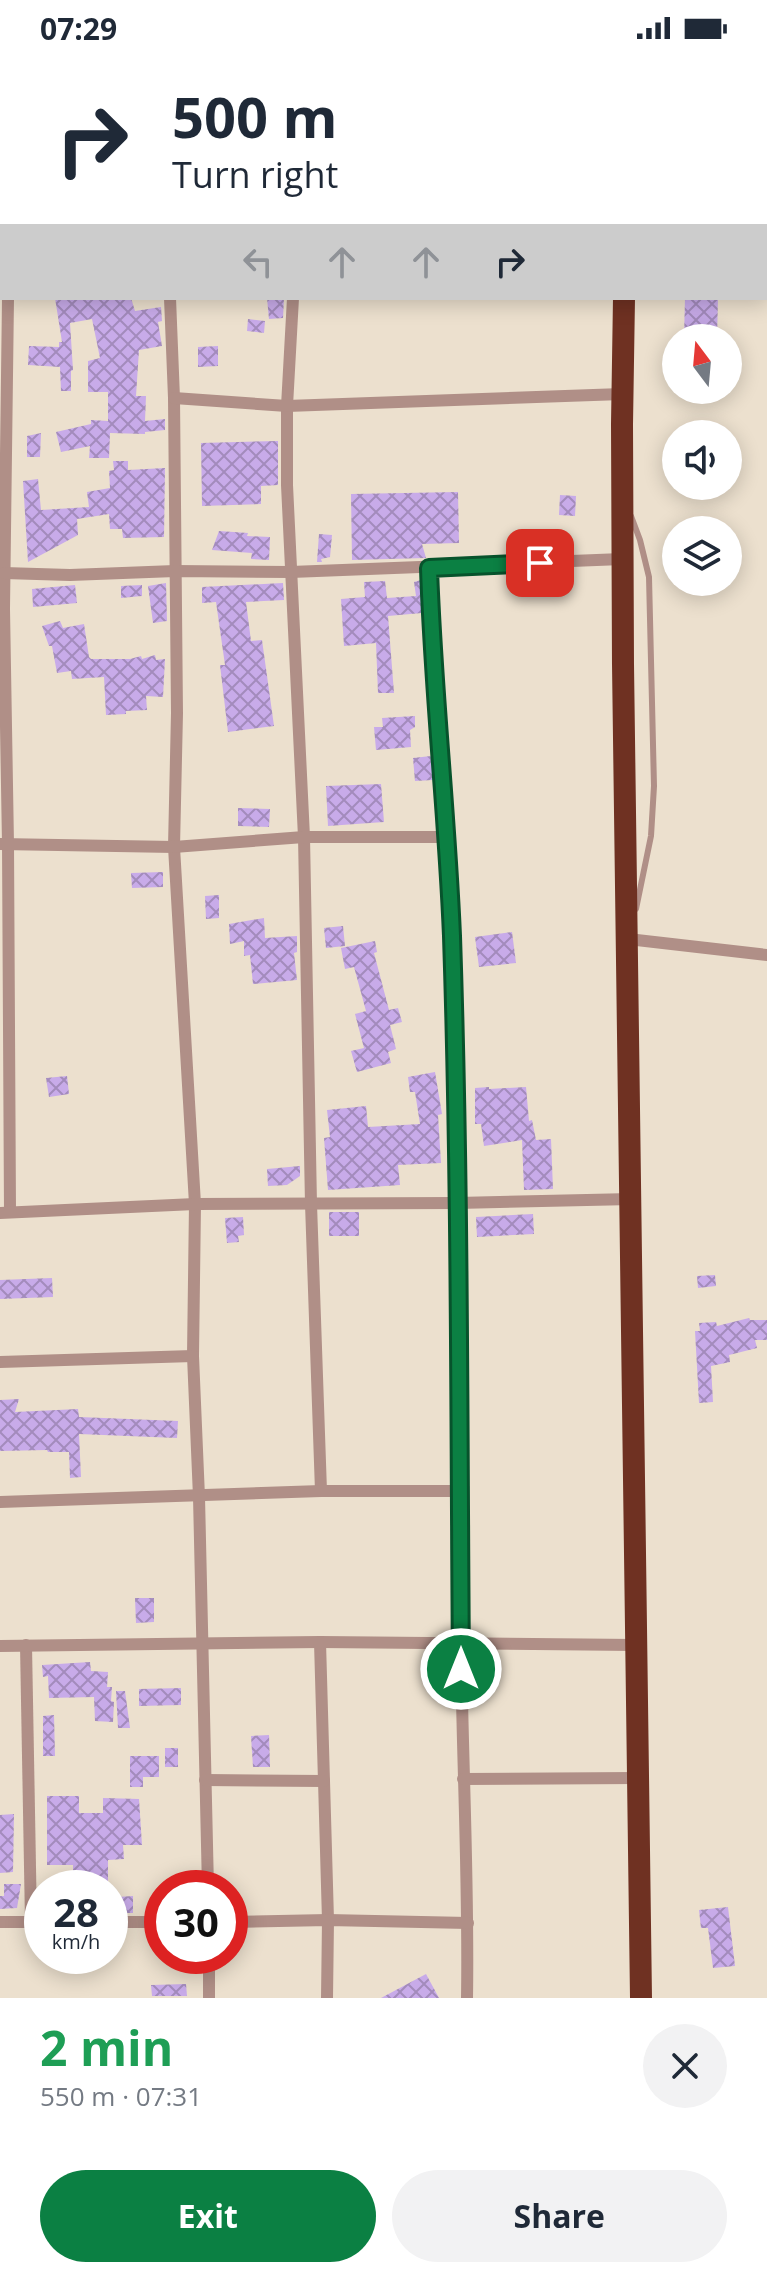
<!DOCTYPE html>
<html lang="en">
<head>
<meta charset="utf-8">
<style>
  :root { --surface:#fff; --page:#f2f2f3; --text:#1f2937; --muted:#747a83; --accent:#0b8043 }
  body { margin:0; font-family:"Open Sans",sans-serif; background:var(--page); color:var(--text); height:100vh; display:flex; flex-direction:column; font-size:30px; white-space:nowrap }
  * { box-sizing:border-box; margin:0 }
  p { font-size:26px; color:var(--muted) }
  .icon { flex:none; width:44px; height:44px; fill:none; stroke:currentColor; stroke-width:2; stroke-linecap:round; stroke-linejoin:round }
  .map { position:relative; height:1942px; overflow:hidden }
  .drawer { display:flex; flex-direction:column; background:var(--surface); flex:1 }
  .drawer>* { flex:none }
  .guide { position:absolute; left:0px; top:0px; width:768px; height:244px; box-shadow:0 4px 20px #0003; background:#fff; color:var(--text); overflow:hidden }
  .needle { width:52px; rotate:344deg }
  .controls { position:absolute; left:662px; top:268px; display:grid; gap:16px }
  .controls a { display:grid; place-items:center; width:80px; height:80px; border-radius:50%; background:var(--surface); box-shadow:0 4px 20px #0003; font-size:40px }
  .speed { position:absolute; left:24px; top:1814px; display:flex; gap:16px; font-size:40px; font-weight:700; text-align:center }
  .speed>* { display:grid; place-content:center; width:104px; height:104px; border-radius:50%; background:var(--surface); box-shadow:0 4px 20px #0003; line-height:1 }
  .speed small { font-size:20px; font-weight:400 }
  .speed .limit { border:12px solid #d22; background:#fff; color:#111 }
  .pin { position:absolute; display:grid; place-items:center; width:68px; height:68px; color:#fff; margin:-34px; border-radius:16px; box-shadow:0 4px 12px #0006 }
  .me { position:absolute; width:88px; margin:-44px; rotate:0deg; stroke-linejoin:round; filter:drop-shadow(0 0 6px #0008) }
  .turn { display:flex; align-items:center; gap:28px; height:168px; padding:0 40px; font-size:36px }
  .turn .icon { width:104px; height:104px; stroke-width:2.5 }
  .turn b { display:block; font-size:56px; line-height:68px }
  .lanes { display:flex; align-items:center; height:76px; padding:0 40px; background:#0003; justify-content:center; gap:40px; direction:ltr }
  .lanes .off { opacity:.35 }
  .round { display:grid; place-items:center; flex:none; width:84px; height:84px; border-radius:42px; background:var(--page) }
  .head { display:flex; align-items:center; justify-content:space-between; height:136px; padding:0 40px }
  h1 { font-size:48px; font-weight:700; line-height:60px; color:#1e9e55 }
  .cta { display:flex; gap:16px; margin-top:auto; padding:16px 40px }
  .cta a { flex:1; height:92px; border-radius:48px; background:var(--accent); color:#fff; font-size:32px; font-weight:700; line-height:92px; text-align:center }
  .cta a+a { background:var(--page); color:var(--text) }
  .status { display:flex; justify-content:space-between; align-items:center; height:56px; padding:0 40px; background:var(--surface); direction:ltr }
  .status svg { height:22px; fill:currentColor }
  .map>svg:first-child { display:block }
</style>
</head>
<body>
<div class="status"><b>07:29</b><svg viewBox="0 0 49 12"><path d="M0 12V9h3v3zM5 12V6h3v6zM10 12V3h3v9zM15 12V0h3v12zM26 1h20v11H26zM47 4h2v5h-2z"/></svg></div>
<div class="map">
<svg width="767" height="1942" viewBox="0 0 767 1942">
  <defs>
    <pattern id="building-cross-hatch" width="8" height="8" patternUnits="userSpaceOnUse" patternTransform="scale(2)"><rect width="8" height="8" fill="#c8abe9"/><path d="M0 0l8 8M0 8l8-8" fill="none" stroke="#a38bbc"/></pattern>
  </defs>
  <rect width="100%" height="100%" fill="#ece0ce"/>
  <g fill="url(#building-cross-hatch)">
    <path d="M55 242H131L135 255 161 251 162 265 158 266 162 290 139 294 136 340H146L145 365 165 363V374L145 376V378L110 377 109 402H89L90 390 61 396 56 376 91 368V364L108 365V336H88V305L100 302 92 263 70 267 73 314 71 315V335H61L60 311 28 309 29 290 59 291V286H62Z"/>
    <path d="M267 242H284L283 262 269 263Z"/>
    <path d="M685 242H718L717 282H684Z"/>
    <path d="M248 263 265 265 264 277 247 275Z"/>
    <path d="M218 290V310L198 311V291Z"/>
    <path d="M41 377 40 401H27V380Z"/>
    <path d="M278 385V429L261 430V448L202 450 201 387Z"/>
    <path d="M113 405H128V414L165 412 164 481 123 482 122 473H110L109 458 77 463 78 479 28 506 23 425 38 423 41 454 89 451 87 436 110 432 109 415 114 414Z"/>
    <path d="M458 436 459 487 422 488 426 502 352 504 351 438Z"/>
    <path d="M560 439 576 440 575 460 559 459Z"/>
    <path d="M219 475 248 477 247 480 270 481 269 504 251 503 252 497 212 494Z"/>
    <path d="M319 478 332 479 330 501 321 503 322 506H317Z"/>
    <path d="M421 524 422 557 388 560 394 637H378L376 587 344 590 341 543 365 541 364 526 385 525 387 542 416 540 414 526Z"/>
    <path d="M166 527 167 565 153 567 148 530Z"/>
    <path d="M283 527 284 544 246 546 251 585 262 584 274 670 228 676 220 609H225L216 546 202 547V531Z"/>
    <path d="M75 529 77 547 33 551 32 533Z"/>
    <path d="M142 529V540L121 542V530Z"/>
    <path d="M60 565 63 572 84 568 89 601 91 603H130L141 600 142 603 155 599 156 604 165 603 163 641 146 640 147 654 126 655V658L106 659 104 621 72 623 71 615 57 617 52 590H49L42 570Z"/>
    <path d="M415 660V671L410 674 411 691 376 694 374 671H383L382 662Z"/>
    <path d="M431 700 433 724 415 725 413 702Z"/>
    <path d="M381 728 384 766 328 770 326 730Z"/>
    <path d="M238 752 270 753 269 771 238 770Z"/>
    <path d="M163 816V831L132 832 131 817Z"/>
    <path d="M219 839V862L206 863 205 840Z"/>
    <path d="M264 862 265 882 297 880V896L294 897 297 924 253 928 250 899 244 900V885L230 888 229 868Z"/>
    <path d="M343 870 345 890 326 892 324 872Z"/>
    <path d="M512 876 516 907 479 911 475 881Z"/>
    <path d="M375 885 377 896 374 897 389 954 398 952 402 966 390 969 396 993 388 996 391 1007 357 1016 351 995 364 992 355 958 366 955 354 911 345 913 341 892Z"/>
    <path d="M435 1016 442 1058 438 1059 441 1107 398 1109 400 1129 328 1134 324 1082 330 1081 327 1054 366 1050 368 1071 420 1068 415 1036H410L408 1021Z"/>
    <path d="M67 1020 69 1038 49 1041 46 1022Z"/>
    <path d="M489 1031V1033L526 1031 529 1065 532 1064 536 1084 551 1083 553 1133 524 1134 522 1084 484 1090 481 1068H475V1032Z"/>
    <path d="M300 1110V1120L287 1129 268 1130 267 1113Z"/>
    <rect x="329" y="1156" width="30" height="24"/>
    <path d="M533 1158 534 1178 477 1181 476 1161Z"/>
    <path d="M243 1161 244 1179 238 1180 239 1186 227 1187 225 1162Z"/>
    <path d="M715 1219 716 1230 698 1232 697 1220Z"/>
    <path d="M52 1222 53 1241 0 1243V1224Z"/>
    <path d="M749 1262 750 1264H767V1284H755L757 1292 729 1299 730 1306 711 1310 713 1346 699 1347 695 1275H700L699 1267 716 1266 717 1270Z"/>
    <path d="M19 1343 15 1356 78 1353 79 1361 178 1365 177 1382 79 1378 81 1421 70 1422 69 1396H48L47 1394 0 1395V1344Z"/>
    <path d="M135 1542H154V1566L136 1567Z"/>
    <path d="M90 1606 91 1615 108 1616 107 1631H112L111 1645 114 1646 113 1666 95 1665 94 1641 49 1642 48 1620 43 1621 42 1609Z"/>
    <path d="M181 1632V1649L139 1650V1633Z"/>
    <path d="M116 1635H125L130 1672H118Z"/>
    <path d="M54 1659 55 1700H43V1660Z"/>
    <path d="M269 1679 270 1711H253L251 1680Z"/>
    <rect x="165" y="1692" width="13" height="19"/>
    <path d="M130 1700H159V1721H143V1731H130Z"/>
    <path d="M47 1740H79V1757H103V1742L139 1743 142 1789H123L124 1803 108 1804V1832H73V1809H47Z"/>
    <path d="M14 1758 13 1816 0 1817V1759Z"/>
    <path d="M4 1828H21L17 1852 0 1853V1840H4Z"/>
    <path d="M133 1840V1857H118L117 1841Z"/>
    <path d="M728 1851 735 1910 713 1912 708 1872H701L699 1854Z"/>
    <path d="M426 1918 439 1942H381Z"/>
    <path d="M186 1928 187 1940H152L151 1929Z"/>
  </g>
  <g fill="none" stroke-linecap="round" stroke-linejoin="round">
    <path stroke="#b08f87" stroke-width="6" d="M631 460 640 484 649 521 654 730 651 780 636 853"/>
    <g stroke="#b08f87" stroke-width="12">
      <path d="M766 49H767"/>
      <path d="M8 242 4 553 8 788 10 1156"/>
      <path d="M170 242 174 342 177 657 174 791 195 1148 193 1300 199 1441 208 1832"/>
      <path d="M293 242 287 350V429L304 781 311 1148 321 1435"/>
      <path d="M174 342 287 350 622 338"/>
      <path d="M429 512C433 634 447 756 451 878 460 1112 459 1348 461 1583 462 1702 469 1822 467 1942"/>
      <path d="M4 517 70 519 175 515 291 516 622 503"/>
      <path d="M0 788 174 791 304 781H447"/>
      <path d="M628 883 767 899"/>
      <path d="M0 1157 195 1148 457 1147 632 1143"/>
      <path d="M0 1306 193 1300"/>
      <path d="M0 1446 321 1435H460"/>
      <path d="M320 1586 328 1864 327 1942"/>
      <path d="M26 1589 31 1866"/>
      <path d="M0 1590 320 1586 635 1589"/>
      <path d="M463 1723 637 1722"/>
      <path d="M205 1724 324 1725"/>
      <path d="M0 1866H42"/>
      <path d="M110 1866H162"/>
      <path d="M230 1866 328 1864 468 1867"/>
      <path d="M209 1900V1942"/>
    </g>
    <path stroke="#96675b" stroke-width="16" d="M0 180 2 179"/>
    <g stroke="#6f3122" stroke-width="22">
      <path d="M642 2 643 0"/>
      <path d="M624 242 622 368 623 608 641 1942"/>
    </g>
  </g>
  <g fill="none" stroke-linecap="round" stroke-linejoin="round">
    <g stroke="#07532c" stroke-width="20">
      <path id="route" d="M461 1613C459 1369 460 1124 452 880 447 757 433 635 429 512L540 507"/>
    </g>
    <use href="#route" stroke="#0b8043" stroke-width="14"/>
  </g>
</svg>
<div class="controls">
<a><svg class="needle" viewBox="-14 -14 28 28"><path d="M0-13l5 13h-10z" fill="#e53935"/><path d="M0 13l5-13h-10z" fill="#747a83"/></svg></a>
<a><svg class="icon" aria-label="sound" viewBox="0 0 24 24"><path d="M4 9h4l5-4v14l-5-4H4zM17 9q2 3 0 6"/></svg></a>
<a><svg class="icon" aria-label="layers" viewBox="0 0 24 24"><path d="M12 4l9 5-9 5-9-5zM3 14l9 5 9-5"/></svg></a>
</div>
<div class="speed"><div>28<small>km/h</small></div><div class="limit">30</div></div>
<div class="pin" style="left:540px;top:507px;background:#d93025"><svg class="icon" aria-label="arrive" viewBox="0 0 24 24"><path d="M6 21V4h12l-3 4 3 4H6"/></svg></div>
<svg class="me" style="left:461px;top:1613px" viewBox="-20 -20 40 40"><circle r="17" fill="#0b8043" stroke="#fff" stroke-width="3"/><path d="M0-11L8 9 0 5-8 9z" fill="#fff"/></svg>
<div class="guide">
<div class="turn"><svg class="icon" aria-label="right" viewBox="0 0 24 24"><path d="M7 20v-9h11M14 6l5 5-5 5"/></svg><div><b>500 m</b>Turn right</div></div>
<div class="lanes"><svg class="icon off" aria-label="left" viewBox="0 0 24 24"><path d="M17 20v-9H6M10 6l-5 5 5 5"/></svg><svg class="icon off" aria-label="ahead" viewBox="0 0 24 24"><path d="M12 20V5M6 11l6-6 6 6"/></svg><svg class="icon off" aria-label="ahead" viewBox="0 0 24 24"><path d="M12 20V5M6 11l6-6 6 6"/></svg><svg class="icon" aria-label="right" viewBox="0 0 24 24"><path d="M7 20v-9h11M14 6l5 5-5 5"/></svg></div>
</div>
</div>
<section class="drawer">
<div class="head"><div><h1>2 min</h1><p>550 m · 07:31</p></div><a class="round"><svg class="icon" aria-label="close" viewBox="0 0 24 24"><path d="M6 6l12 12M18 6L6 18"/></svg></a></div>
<div class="cta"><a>Exit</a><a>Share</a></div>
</section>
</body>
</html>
